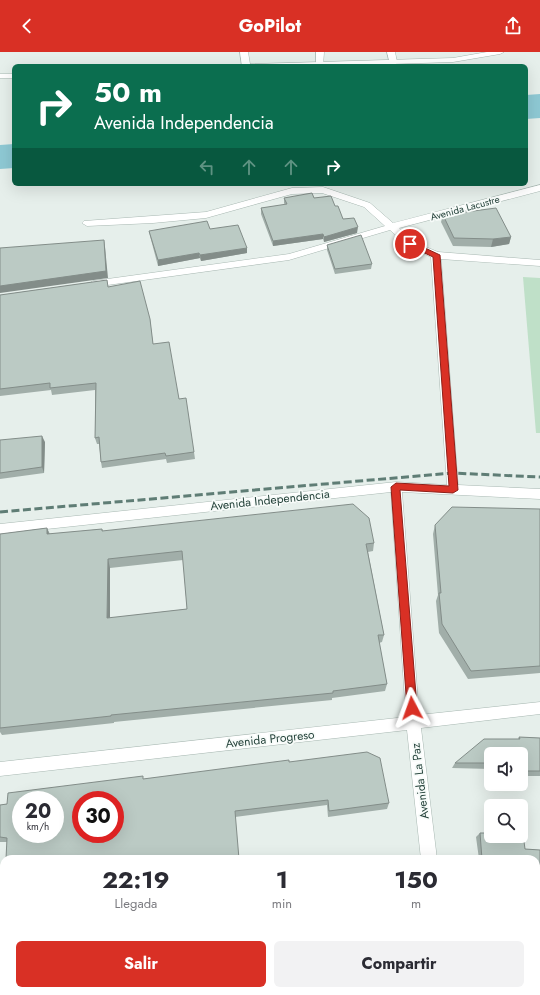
<!DOCTYPE html>
<html lang="es">
<head>
<meta charset="utf-8">
<style>
  :root { --surface:#fff; --page:#f2f2f3; --text:#2b2b33; --muted:#7c7c81; --accent:#d93025 }
  body { margin:0; font-family:Jost,sans-serif; background:var(--page); color:var(--text); height:100vh; display:flex; flex-direction:column; font-size:15px; white-space:nowrap }
  * { box-sizing:border-box; margin:0 }
  p { font-size:13px; color:var(--muted) }
  .icon { flex:none; width:22px; height:22px; fill:none; stroke:currentColor; stroke-width:2; stroke-linecap:round; stroke-linejoin:round }
  .map { position:relative; flex:1; overflow:hidden }
  .details { position:absolute; left:0px; top:803px; width:540px; height:140px; display:flex; flex-direction:column; background:var(--surface); border-radius:12px 12px 0 0; box-shadow:0 4px 16px #0002 }
  .details>* { flex:none }
  .top-card { position:absolute; left:12px; top:12px; width:516px; height:122px; border-radius:6px; box-shadow:0 4px 16px #0002; background:#0b6e4f; color:#fff; overflow:hidden }
  .fabs { position:absolute; left:484px; top:695px; display:grid; gap:8px }
  .fabs a { display:grid; place-items:center; width:44px; height:44px; border-radius:6px; background:var(--surface); box-shadow:0 4px 16px #0002; font-size:20px }
  .speed { position:absolute; left:12px; top:739px; display:flex; gap:8px; font-size:20px; font-weight:700; text-align:center }
  .speed>* { display:grid; place-content:center; width:52px; height:52px; border-radius:50%; background:var(--surface); box-shadow:0 4px 16px #0002; line-height:1 }
  .speed small { font-size:10px; font-weight:400 }
  .speed .limit { border:6px solid #d22; background:#fff; color:#111 }
  .pin { position:absolute; display:grid; place-items:center; width:34px; height:34px; color:#fff; margin:-17px; border:2px solid #fff; border-radius:50%; box-shadow:0 1px 4px #0007 }
  .me { position:absolute; width:44px; margin:-22px; rotate:356deg; stroke-linejoin:round; filter:drop-shadow(0 0 3px #0008) }
  .turn { display:flex; align-items:center; gap:14px; height:84px; padding:0 16px; font-size:18px }
  .turn .icon { width:52px; height:52px; stroke-width:2.5 }
  .turn b { display:block; font-size:28px; line-height:34px }
  .lanes { display:flex; align-items:center; height:38px; padding:0 16px; background:#0003; justify-content:center; gap:20px; direction:ltr }
  .lanes .off { opacity:.35 }
  .eta { display:flex; justify-content:space-evenly; align-items:center; height:68px; text-align:center }
  .eta b { font-size:24px; font-weight:700; line-height:28px }
  .button { display:flex; gap:8px; margin-top:auto; padding:8px 16px }
  .button a { flex:1; height:46px; border-radius:6px; background:var(--accent); color:#fff; font-size:16px; font-weight:700; line-height:46px; text-align:center }
  .button a+a { background:var(--page); color:var(--text) }
  header { display:flex; justify-content:space-between; align-items:center; height:52px; padding:0 16px; background:var(--accent); color:#fff; font-size:18px; font-weight:700 }
  .map>svg:first-child { display:block }
</style>
</head>
<body>
<header><svg class="icon" aria-label="back" viewBox="0 0 24 24"><path d="M15 5l-7 7 7 7"/></svg>GoPilot<svg class="icon" aria-label="share" viewBox="0 0 24 24"><path d="M12 15V3M7 8l5-5 5 5M5 13v7h14v-7"/></svg></header>
<div class="map">
<svg width="540" height="943" viewBox="0 0 540 943">
  <rect width="100%" height="100%" fill="#e6efeb"/>
  <path fill="#bfe0c8" d="M523 225 540 226V381H536Z"/>
  <g fill="none" stroke-linecap="round" stroke-linejoin="round">
    <g fill="#8ec9d4" fill-rule="evenodd">
      <path d="M540 42V66L526 67V43Z"/>
      <path d="M14 92V116L0 117V93Z"/>
    </g>
    <g stroke="#a8b8b2" stroke-width="1">
      <g id="lane">
        <path d="M316 0H324L323 14H317L316 12Z"/>
        <path d="M387 0H395L397 10 396 12H390Z"/>
      </g>
    </g>
    <g stroke="#a8b8b2" stroke-width="1">
      <g id="street">
        <path d="M240 0H248L250 12 453 6 487 0H504L500 2 453 10 329 14H242Z"/>
        <rect x="0" y="22" width="14" height="4"/>
        <path d="M540 133V139L399 176 414 190 438 200 540 208V214L441 207 458 433 540 437V447L402 440 419 663 540 650V662L421 676 437 807H421L407 678 0 724V710L406 665 391 440 0 482V472L396 430 447 433 431 205 408 194 390 178 289 208 93 235 88 232 93 229 289 202 385 174 364 155 322 141 292 142 206 166 153 171 87 174 82 171 84 169 206 160 292 136 323 135 370 151 393 171Z"/>
        <rect x="437" y="939" width="16" height="4"/>
      </g>
    </g>
    <use href="#lane" fill="#fff" fill-rule="evenodd"/>
    <use href="#street" fill="#fff" fill-rule="evenodd"/>
    <path stroke="#5f7d75" stroke-width="3" stroke-dasharray="8 3.5" stroke-linecap="butt" d="M0 460 452 421 540 425"/>
  </g>
  <g fill="#a1aea9" fill-rule="evenodd">
    <path d="M284 146H314L335 154 343 167 357 181 324 190 323 187 273 194 261 162V156L285 153 284 151Z"/>
    <path d="M443 163 511 185 509 192 491 195 453 194 441 170Z"/>
    <path d="M210 177 247 196V201L201 209 200 206 158 214 150 184 149 179Z"/>
    <path d="M327 193 372 212 371 217 335 222 327 198Z"/>
    <path d="M107 228 108 235 150 267 153 292 179 347 194 400 195 407 167 411 166 407 102 416 101 410 99 392H97L95 386V338L52 343 51 338 0 344V243Z"/>
    <path d="M0 388 45 390 44 421 0 427Z"/>
    <path d="M540 457V621L468 627 439 581 436 549 438 543 433 482 435 473Z"/>
    <path d="M47 476 50 482 102 477 103 479 374 491 373 499 368 500 384 583 382 590 379 591 387 632 385 639 332 646V648L114 670V671L2 683 0 680V482ZM183 508 187 557 110 566V516Z"/>
    <path d="M519 685 540 686V724H521V702H491V717L452 716 455 711 518 687Z"/>
    <path d="M289 710 389 751 387 757 328 765 327 753 235 765 7 790H0V753L7 752 144 727Z"/>
    <path d="M480 781 525 797 540 798V841H536V807H479L476 785Z"/>
    <path d="M504 939H536L540 943H506Z"/>
  </g>
  <g fill="#838d89">
    <path d="M358 175 357 181 324 190V185Z"/>
    <path d="M323 182V187L273 194V189Z"/>
    <path d="M511 185 509 192 491 195 493 187Z"/>
    <path d="M104 188 105 195 108 226 0 241V234Z"/>
    <path d="M247 196V201L201 209 200 203Z"/>
    <path d="M199 201 200 206 158 214V208Z"/>
    <path d="M42 384 45 390 44 421 42 415Z"/>
    <path d="M47 476 50 484 47 482Z"/>
    <path d="M108 507 110 516V574L107 566Z"/>
    <rect x="41" y="939" width="4" height="4"/>
  </g>
  <g fill="#bbcac4" stroke="#838d89" fill-rule="evenodd">
    <path d="M312 141 314 146 331 144 335 154H338L343 167 354 166 358 175 324 185 323 182 273 189 261 156 287 152 284 146Z"/>
    <path d="M496 156 511 185 493 187 454 186 443 163Z"/>
    <path d="M207 169 210 177 238 173 247 196 200 203 199 201 158 208 149 179Z"/>
    <path d="M361 183 372 212 335 217 327 193Z"/>
    <path d="M104 188 106 219 0 234V196Z"/>
    <path d="M107 228 108 235 140 229 150 267 153 292 169 290 179 347 186 346 194 400 166 404 165 401 101 410 99 385 95 386 96 331 50 336V331L0 337V243Z"/>
    <path d="M42 384V415L0 421V388Z"/>
    <path d="M353 452 369 466 374 491 366 492 384 583H378L387 632 333 639V641L111 663V664L0 676V482L47 476V482L102 477V479ZM182 499 187 557 107 566 108 507Z"/>
    <path d="M452 455 540 457V614L471 619 442 572 439 541H441L435 473Z"/>
    <path d="M519 685 540 686V719H524L523 711H521V702H491V711H455L484 687H520Z"/>
    <path d="M367 700 380 706 389 751 329 759 328 748 235 759 239 807H6L7 786 0 785V753L7 752 8 741 143 724V727L289 708V710ZM21 748H55V782H21ZM81 748H115V782H81Z"/>
    <path d="M480 781H491V784H521V782H523L525 797 540 798V837H536V807H482Z"/>
    <path d="M4 872V939H41V943H2Z"/>
    <path d="M536 936H540V943H511L509 939H536Z"/>
    <path d="M165 939H193L194 943H165Z"/>
    <path d="M311 939H400L401 943H311Z"/>
  </g>
  <path fill="#d93025" stroke="#8d1f18" d="M410 189 440 203 458 438 453 441 400 438 417 656 416 659 412 660 408 659 407 656 391 435 396 431 449 434 433 205 408 193 407 192Z"/>
  <g text-anchor="middle" dominant-baseline="central" stroke-width="3.5" stroke-linejoin="round" paint-order="stroke">
    <g font-size="10" fill="#24423a" stroke="#f7fbf9">
      <text transform="translate(465 156) rotate(-15)">Avenida Lacustre</text>
    </g>
    <g font-size="12" fill="#24423a" stroke="#f7fbf9">
      <text transform="translate(270 448) rotate(-6)">Avenida Independencia</text>
      <text transform="translate(270 687) rotate(-6)">Avenida Progreso</text>
      <text transform="translate(420 729) rotate(-97)">Avenida La Paz</text>
    </g>
  </g>
</svg>
<div class="fabs">
<a><svg class="icon" aria-label="sound" viewBox="0 0 24 24"><path d="M4 9h4l5-4v14l-5-4H4zM17 9q2 3 0 6"/></svg></a>
<a><svg class="icon" aria-label="search" viewBox="0 0 24 24"><circle cx="10" cy="10" r="6"/><path d="M15 15l6 6"/></svg></a>
</div>
<div class="speed"><div>20<small>km/h</small></div><div class="limit">30</div></div>
<div class="pin" style="left:410px;top:192px;background:#d93025"><svg class="icon" aria-label="arrive" viewBox="0 0 24 24"><path d="M6 21V4h12l-3 4 3 4H6"/></svg></div>
<svg class="me" style="left:412px;top:656px" viewBox="-20 -20 40 40"><path d="M0-17L14 15 0 8-14 15z" fill="#d93025" stroke="#fff" stroke-width="4"/></svg>
<div class="top-card">
<div class="turn"><svg class="icon" aria-label="right" viewBox="0 0 24 24"><path d="M7 20v-9h11M14 6l5 5-5 5"/></svg><div><b>50 m</b>Avenida Independencia</div></div>
<div class="lanes"><svg class="icon off" aria-label="left" viewBox="0 0 24 24"><path d="M17 20v-9H6M10 6l-5 5 5 5"/></svg><svg class="icon off" aria-label="ahead" viewBox="0 0 24 24"><path d="M12 20V5M6 11l6-6 6 6"/></svg><svg class="icon off" aria-label="ahead" viewBox="0 0 24 24"><path d="M12 20V5M6 11l6-6 6 6"/></svg><svg class="icon" aria-label="right" viewBox="0 0 24 24"><path d="M7 20v-9h11M14 6l5 5-5 5"/></svg></div>
</div>
<section class="details">
<div class="eta">
<div><b>22:19</b><p>Llegada</p></div>
<div><b>1</b><p>min</p></div>
<div><b>150</b><p>m</p></div>
</div>
<div class="button"><a>Salir</a><a>Compartir</a></div>
</section>
</div>
</body>
</html>
